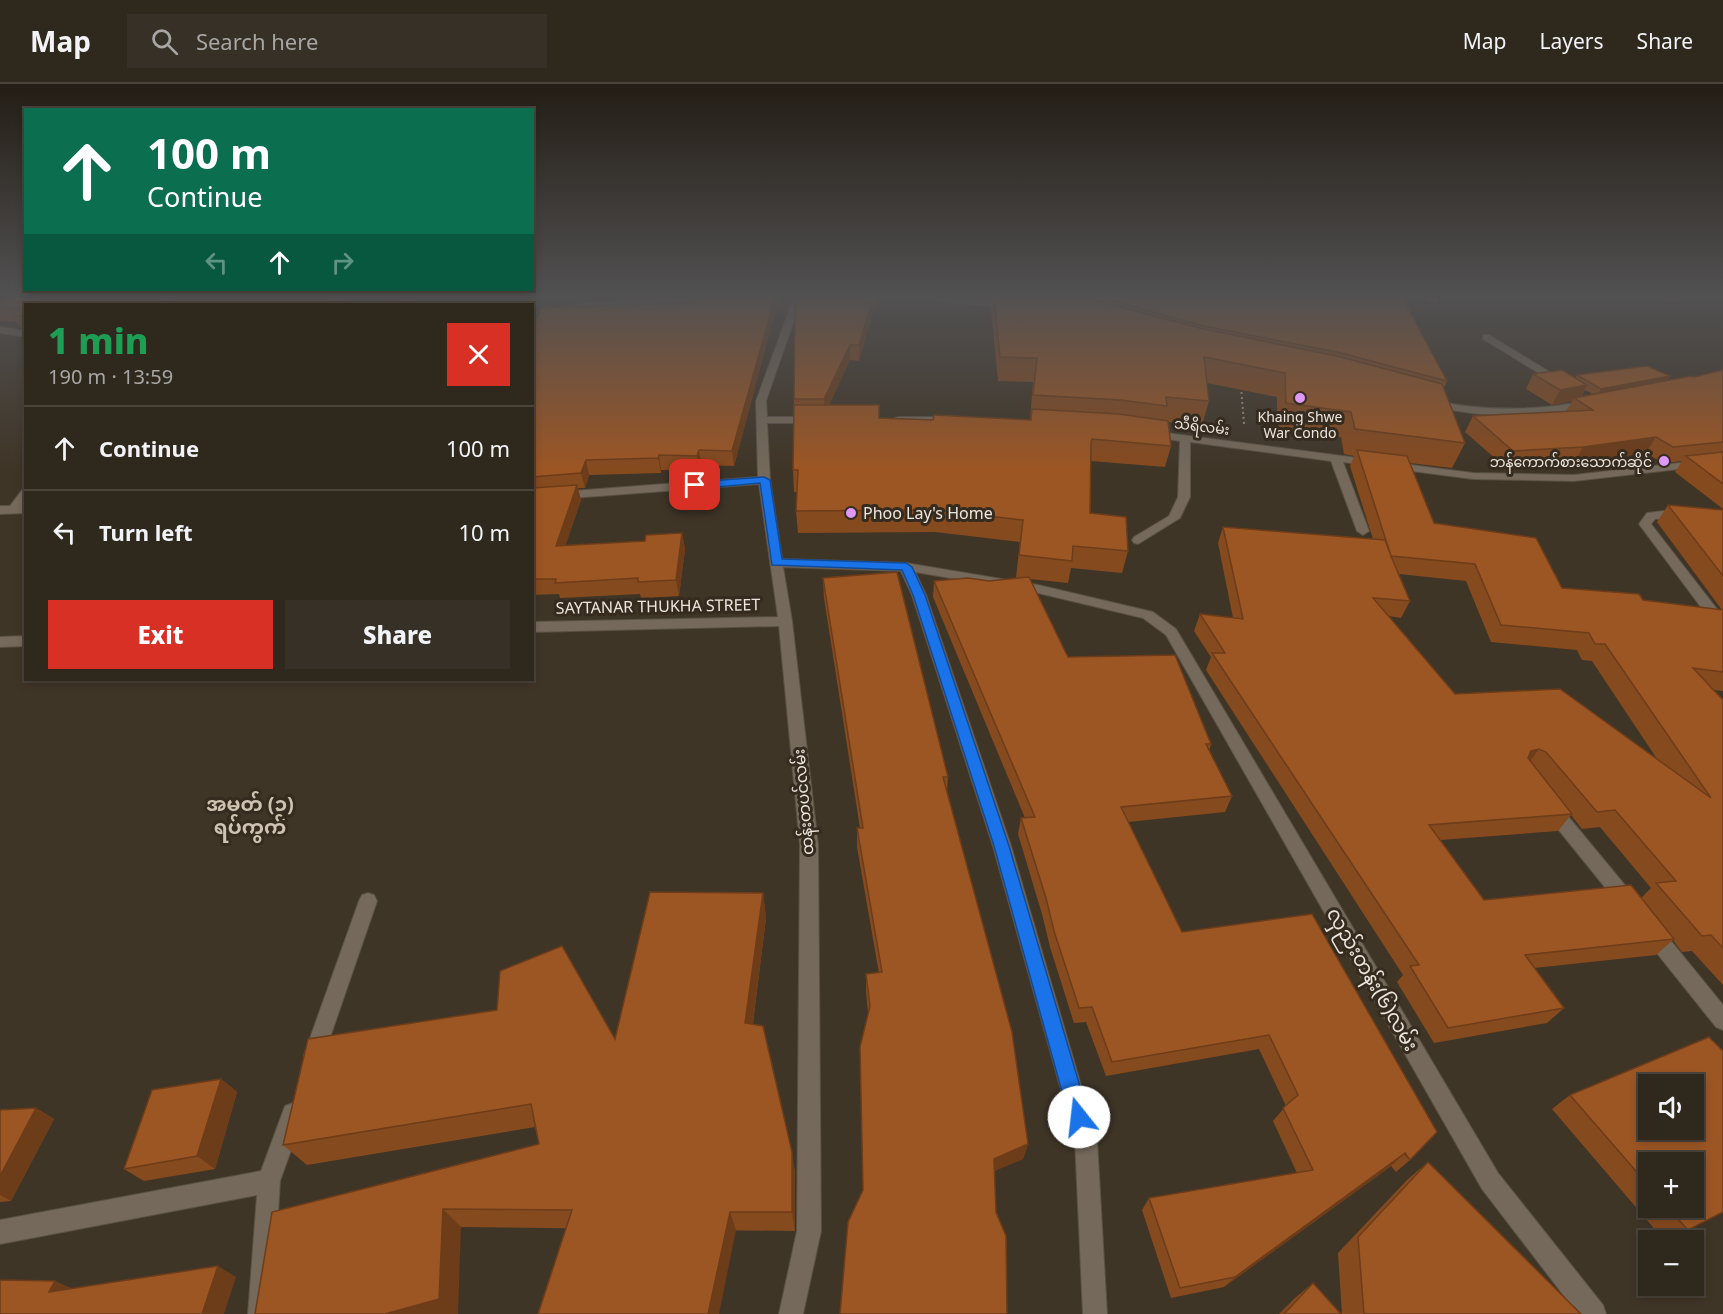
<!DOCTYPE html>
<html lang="en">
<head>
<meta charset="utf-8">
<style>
  :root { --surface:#2f281d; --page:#373026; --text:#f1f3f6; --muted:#a7a6a4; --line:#4a443b; --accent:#d93025 }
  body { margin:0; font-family:"Noto Sans","Noto Sans Myanmar",sans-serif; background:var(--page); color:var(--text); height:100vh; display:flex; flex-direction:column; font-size:22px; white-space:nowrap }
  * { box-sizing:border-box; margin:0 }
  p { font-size:20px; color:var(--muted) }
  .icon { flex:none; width:33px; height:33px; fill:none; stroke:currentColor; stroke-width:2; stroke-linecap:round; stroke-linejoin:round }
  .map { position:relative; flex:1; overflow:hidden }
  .details { position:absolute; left:24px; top:219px; width:510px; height:378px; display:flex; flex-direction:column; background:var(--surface); border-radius:0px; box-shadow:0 3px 9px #0003,0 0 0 2px var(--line) }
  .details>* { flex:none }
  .banner { position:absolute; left:24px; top:24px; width:510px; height:183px; border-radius:0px; box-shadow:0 3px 9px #0003,0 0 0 2px var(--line); background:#0b6e4f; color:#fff; overflow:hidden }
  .controls { position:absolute; left:1638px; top:990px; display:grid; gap:12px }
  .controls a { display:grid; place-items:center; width:66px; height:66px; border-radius:0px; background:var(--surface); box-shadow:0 3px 9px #0003,0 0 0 2px var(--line); font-size:30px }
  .pin { position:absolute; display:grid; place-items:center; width:51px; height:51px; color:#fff; margin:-26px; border-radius:12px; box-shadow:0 3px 9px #0006 }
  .me { position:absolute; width:66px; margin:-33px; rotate:344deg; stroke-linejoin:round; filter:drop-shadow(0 0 4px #0008) }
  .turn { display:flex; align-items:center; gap:21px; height:126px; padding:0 24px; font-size:27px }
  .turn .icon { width:78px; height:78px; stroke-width:2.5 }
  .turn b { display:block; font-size:42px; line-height:51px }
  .lanes { display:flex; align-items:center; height:57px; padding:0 24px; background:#0003; justify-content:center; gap:30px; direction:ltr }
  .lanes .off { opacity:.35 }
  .round { display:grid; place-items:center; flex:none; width:63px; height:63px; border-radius:0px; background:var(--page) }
  .head { display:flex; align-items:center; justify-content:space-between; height:102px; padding:0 24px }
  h1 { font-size:36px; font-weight:800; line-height:45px; color:#1e9e55 }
  .cta { display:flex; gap:12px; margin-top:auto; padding:12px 24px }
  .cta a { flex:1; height:69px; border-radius:0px; background:var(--accent); color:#fff; font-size:24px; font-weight:800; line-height:69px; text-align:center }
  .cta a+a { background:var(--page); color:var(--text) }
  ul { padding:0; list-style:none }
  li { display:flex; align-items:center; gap:18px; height:84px; padding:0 24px; border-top:2px solid var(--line) }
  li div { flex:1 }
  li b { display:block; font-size:22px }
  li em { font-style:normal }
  header { display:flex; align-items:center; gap:36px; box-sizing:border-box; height:84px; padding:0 30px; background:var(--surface); border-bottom:2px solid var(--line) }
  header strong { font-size:28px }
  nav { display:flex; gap:33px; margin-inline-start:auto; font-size:21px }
  .search { width:420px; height:54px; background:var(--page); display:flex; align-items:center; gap:15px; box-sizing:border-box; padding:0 21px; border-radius:0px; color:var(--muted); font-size:22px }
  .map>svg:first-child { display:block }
</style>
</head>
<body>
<header>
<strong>Map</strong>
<div class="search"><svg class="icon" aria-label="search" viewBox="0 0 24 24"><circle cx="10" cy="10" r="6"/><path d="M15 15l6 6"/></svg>Search here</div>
<nav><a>Map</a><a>Layers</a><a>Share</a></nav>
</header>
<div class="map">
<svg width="1723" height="1230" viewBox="0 0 1723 1230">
  <rect width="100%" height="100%" fill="#3f3527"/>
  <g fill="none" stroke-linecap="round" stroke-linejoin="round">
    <g stroke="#5a5145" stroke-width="2">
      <g id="minor">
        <path d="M175 213H184L176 220H167Z"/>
        <path d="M665 213H697L693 216 587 225 532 235V229L587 219Z"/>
        <path d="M794 213H802L766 317 767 333H812L817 336 812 339H767L770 396 782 475 906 479 1038 501 1153 528 1176 545 1498 1089 1603 1221 1606 1230H1578L1482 1105 1166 551 1143 534 1038 509 915 488 926 511 1011 762 1097 1056 1107 1230H1083L1075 1056 993 762 912 511 901 487 783 483 792 537 818 761 821 1147 803 1230H779L797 1147 800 761 779 542 532 548V538L778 533 759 400 532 417V410L758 393 756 317Z"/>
        <path d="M940 213 1012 217 1016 220 1012 223 937 218V214Z"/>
        <path d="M0 243 26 247V253L0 249Z"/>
        <path d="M1483 251H1489L1566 298 1557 300 1483 255Z"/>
        <path d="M1432 316C1484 328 1534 327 1586 317L1591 320C1584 326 1570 326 1560 328 1515 334 1472 332 1428 321L1427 319Z"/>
        <path d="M899 333H953L958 336 953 339 895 338V334Z"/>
        <path d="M1151 347 1473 389 1574 391 1723 374V380L1574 397 1473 395 1343 378 1369 447 1363 451 1357 447 1331 377 1190 358V413L1180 434 1138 460 1134 459 1132 456 1134 453 1169 432 1178 413 1180 357 1147 352V348Z"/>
        <path d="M26 405V417L22 422 26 421V429L0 430V422H10L22 406Z"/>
        <path d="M1672 426 1723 430V438L1672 434 1655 435 1651 440 1723 533V548L1718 546 1639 440 1647 429Z"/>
        <path d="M26 552V562L0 563V553Z"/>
        <path d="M1551 717 1557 719 1633 811 1636 817 1633 823 1627 825 1621 823 1545 729 1543 724 1545 719Z"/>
        <path d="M368 809 374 811 377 817 324 971 321 978 314 981 307 978 304 971 359 817 362 811Z"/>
        <path d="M1651 839 1658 841 1723 921V946L1716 943 1644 853 1642 847 1644 841Z"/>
        <path d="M293 1019 301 1022 304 1030 280 1097 272 1230H248L257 1111 0 1160V1136L261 1087 285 1022Z"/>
      </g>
    </g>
    <path stroke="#999085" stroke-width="2" stroke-dasharray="2 3" stroke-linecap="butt" d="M1241 303 1244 340"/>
    <use href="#minor" fill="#74695a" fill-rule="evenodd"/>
  </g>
  <g fill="#864a1f" fill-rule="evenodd">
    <path d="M10 213H172L166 218 165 220H26V245L21 244 16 237H0V219Z"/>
    <path d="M175 213H348L344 218 416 217 417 220H178Z"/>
    <path d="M693 213H779L734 382 701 381 699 387 661 386V389L589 391 585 404H578L581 416 565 462 645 457 682 449 685 465 679 512 641 514 640 510 560 514 559 510 532 511V233L694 219Z"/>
    <path d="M877 213 859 277 850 276 829 321 879 334 933 336H1030L1033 298 998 297 991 225 992 214 974 213H1402L1447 297 1444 304 1465 359 1452 384 1410 379 1434 439 1562 504 1643 516 1722 526 1657 438 1668 421 1723 426V607L1714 606 1723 615V901L1692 867 1682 868 1673 856 1656 871 1534 884 1564 924 1547 939 1434 959 1397 898 1403 891 1206 586 1211 573 1194 547 1200 530 1233 534 1218 459 1223 443 1373 455 1350 382 1354 372 1344 370 1341 353 1277 344V313L1207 299 1209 317 1202 341 1168 338 1171 362 1165 383 1091 377 1090 429 1128 467 1122 489 1071 484 1068 499 1030 495 1068 573 1211 660 1209 667 1232 712 1225 728 1128 738 1182 848 1410 1076 1396 1088 1391 1082 1224 1203 1171 1214 1142 1126 1149 1114 1297 1089 1273 1037 1286 1022 1259 965 1106 992 1086 938 1074 939 1050 863 1042 830 1018 750 1021 734H1025L933 513 934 497H989L1019 494H1016L1020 458 935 448 798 449 796 427 797 408H794L793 386 794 315ZM1399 490 1466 497 1491 558 1577 566 1582 576 1592 577 1657 675 1455 610 1389 532 1401 534 1410 517ZM1571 731 1582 745 1600 743 1651 804 1641 814 1484 816 1440 756 1558 747Z"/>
    <path d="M1421 213H1439L1436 220Z"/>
    <path d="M1660 213H1691L1673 218Z"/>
    <path d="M1723 286V425L1675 388 1682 377 1663 379 1646 369 1574 379 1505 383 1465 348 1473 332 1566 327 1572 317 1552 321 1526 305 1533 290 1575 294 1577 291 1670 292 1667 297 1694 293ZM1585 306 1593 310 1581 313Z"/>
    <path d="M823 494 948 693 947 708 1028 1060 1023 1075 994 1087 863 1107 868 928 866 908V890L879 889 857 763V744H860L824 514Z"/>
    <path d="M763 809 766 834 753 940 795 1088V1147L461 1143 255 1230 539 1060 535 1043 307 1081 283 1061 615 955Z"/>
    <path d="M221 995 237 1008 215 1085 144 1097 124 1085Z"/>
    <path d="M1570 1011 1723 1128 1666 1156H1664L1552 1025ZM1648 1078 1694 1124H1648Z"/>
    <path d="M36 1024 54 1035 11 1117 0 1118V1026Z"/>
    <path d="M1428 1078 1581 1230H1342L1338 1169 1407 1096Z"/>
    <path d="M1313 1199 1341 1230H1279L1295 1214Z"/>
  </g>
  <g fill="#6d3c19">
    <path d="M91 213 96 220H80Z"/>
    <path d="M161 213H172L166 218 165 220Z"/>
    <path d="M332 213H348L342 220 327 218Z"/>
    <path d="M775 213H779L734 382 732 367Z"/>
    <path d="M873 213H877L859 277V261Z"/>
    <path d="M1676 213H1691L1673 218Z"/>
    <path d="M850 261V276L824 331V315Z"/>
    <path d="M1670 292 1665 300 1596 313 1601 305Z"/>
    <path d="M1587 301 1579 316 1574 314 1572 317 1552 321 1560 306Z"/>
    <path d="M1656 353 1646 369 1574 379 1583 363Z"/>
    <path d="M699 366 701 381 699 387 697 372Z"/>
    <path d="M659 371 661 386V389L658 374Z"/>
    <path d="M586 376 589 391 585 404 581 389Z"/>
    <path d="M577 401 581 416 560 478 556 462Z"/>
    <path d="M682 449 685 465 679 512 676 496Z"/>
    <path d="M1539 665 1526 682 1518 684 1531 667Z"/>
    <path d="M763 809 766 834 750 962 745 939Z"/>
    <path d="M221 995 237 1008 215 1085 197 1072Z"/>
    <path d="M36 1024 54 1035 11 1117 0 1111V1092Z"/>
    <path d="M1028 1060 1023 1075 989 1089 994 1075Z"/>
    <path d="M792 1068 795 1088V1147L792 1128Z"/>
    <path d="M1405 1069 1391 1082 1224 1203 1235 1193Z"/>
    <path d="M443 1125 461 1143 458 1230H385Z"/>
    <path d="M730 1128 736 1146 719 1230H708Z"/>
    <path d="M218 1182 236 1193 224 1230H202Z"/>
    <path d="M55 1197 78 1207 49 1208Z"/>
  </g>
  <g fill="#9c5624" stroke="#6d3c19" stroke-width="1.5" fill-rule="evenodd">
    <path d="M10 213H91L80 220H26V232H18L12 231 21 224H0V219Z"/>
    <path d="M183 213H332L327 218 416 217 414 220H188L191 217 177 218Z"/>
    <path d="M693 213H775L732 367 699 366 697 372 659 371 658 374 586 376 581 389 532 393V233H537L541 224 694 219Z"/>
    <path d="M799 213H873L859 261H850L824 315H794L795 222Z"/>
    <path d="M994 213H1083L1199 244 1337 272 1442 300 1465 359 1355 345 1351 328 1286 319 1285 289 1204 273 1209 317 1166 313 1167 322 1120 316 1033 311 1037 274 1000 273Z"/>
    <path d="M1099 213H1402L1447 297 1337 268 1204 242Z"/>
    <path d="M1647 282 1670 292 1601 305 1577 291Z"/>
    <path d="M1562 286 1587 301 1560 306 1533 290Z"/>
    <path d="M1723 286V358L1673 363 1656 353 1583 363 1513 367 1473 332 1593 326 1574 314 1691 292 1694 293Z"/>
    <path d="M794 321H879V334L933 336 934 331 1031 336 1032 325 1119 330 1168 337 1171 362 1092 355 1091 359 1090 429 1126 433 1128 467 1073 462 1072 477 1019 471 1023 436 937 426 796 427 798 386H793Z"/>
    <path d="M1357 366 1407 372 1434 439 1536 454 1562 504 1639 510 1643 516 1723 526V588L1693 584 1723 616V864L1711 851 1702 852 1656 799 1676 797 1615 726 1597 728 1546 668 1539 665 1531 667 1528 674 1572 730 1429 741 1484 816 1631 801 1674 855 1525 871 1564 924 1448 944 1410 882 1419 881 1212 569H1225L1200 530 1243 535 1223 443 1385 456 1391 472ZM1391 472 1475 480 1501 541 1589 549 1595 560H1605L1711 714 1560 605 1455 610 1373 514 1410 517Z"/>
    <path d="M1723 368V400L1686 372Z"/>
    <path d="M577 401 556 462 645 457 646 451 682 449 676 496 638 498V494L555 499 556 495H532V404Z"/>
    <path d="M1668 421 1723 426V492Z"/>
    <path d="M897 488 948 693H943L1012 948 1028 1060 994 1075 996 1128 1006 1152 1007 1230H840L848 1138 863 1106 860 963 870 922 866 890 882 888 857 744H863L823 494Z"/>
    <path d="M1029 493 1068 573 1175 571 1211 660H1206L1232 712 1121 723 1182 848 1312 830 1437 1048 1410 1076 1405 1069 1235 1193 1180 1204 1149 1114 1313 1086 1283 1024 1298 1011 1269 951 1112 978 1092 923 1079 924 1054 847 1046 814 1021 734 1035 733 934 497 968 494 989 497Z"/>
    <path d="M650 808 763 809 745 939 763 942 792 1068V1128H730L708 1230H538L572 1126 443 1125 439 1215 385 1230H255L272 1128 539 1060 531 1020 283 1061 308 955 497 926 500 887 562 862 615 955Z"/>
    <path d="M1709 953 1723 967V1128L1688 1146 1668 1124H1694V1078H1648V1101L1570 1011ZM1648 1000H1694V1046H1648Z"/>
    <path d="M221 995 197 1072 124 1085 152 1006Z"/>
    <path d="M36 1024 0 1092V1026Z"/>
    <path d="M1428 1078 1581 1230H1364L1358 1153Z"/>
    <path d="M218 1182 202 1230H0V1196L55 1197 49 1208Z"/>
    <path d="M1313 1199 1341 1230H1284Z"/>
  </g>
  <linearGradient id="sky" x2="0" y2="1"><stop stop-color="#231d15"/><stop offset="0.55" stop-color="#525152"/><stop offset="1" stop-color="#525152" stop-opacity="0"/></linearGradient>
  <rect width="1723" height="385" fill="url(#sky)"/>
  <path fill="#1a73e8" stroke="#114b97" stroke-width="1.5" d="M764 393 770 396 782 475 906 479 912 483 925 511 1009 762 1089 1033 1086 1040 1079 1043 1072 1040 1069 1033 994 762 913 511 902 486 772 481 760 399 695 405 690 401 695 398Z"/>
  <g fill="#dd99f3" stroke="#352b1e" stroke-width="2">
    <circle cx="1300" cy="314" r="6"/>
    <circle cx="1664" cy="377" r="6"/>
    <circle cx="851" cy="429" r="6"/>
  </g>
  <g text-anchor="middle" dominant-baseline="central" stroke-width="6" stroke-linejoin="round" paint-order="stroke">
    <g font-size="14" fill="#ede6de" stroke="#352b1e">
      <text x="1300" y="332">Khaing Shwe<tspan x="1300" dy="16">War Condo</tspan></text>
      <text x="1652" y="377" text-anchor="end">ဘန်ကောက်စားသောက်ဆိုင်</text>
    </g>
    <g font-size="14" fill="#ede6de" stroke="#352b1e">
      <text transform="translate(1202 342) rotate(7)">သီရိလမ်း</text>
    </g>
    <g font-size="16" fill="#ede6de" stroke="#352b1e" text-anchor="start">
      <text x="863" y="429">Phoo Lay's Home</text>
    </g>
    <g font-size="16" fill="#ede6de" stroke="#352b1e">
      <text transform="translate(658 522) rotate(-1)">SAYTANAR THUKHA STREET</text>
      <text transform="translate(803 718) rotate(-95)">ထန်းတပင်လမ်း</text>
    </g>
    <g font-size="20" font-weight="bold" fill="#cec2b1" stroke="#352b1e">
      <text x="250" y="719">အမှတ် (၃)<tspan x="250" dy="23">ရပ်ကွက်</tspan></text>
    </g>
    <g font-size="20" fill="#ede6de" stroke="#352b1e">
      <text transform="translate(1373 895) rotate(60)">လှည်းတန်း(၆)လမ်း</text>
    </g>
  </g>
</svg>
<div class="controls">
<a><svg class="icon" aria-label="sound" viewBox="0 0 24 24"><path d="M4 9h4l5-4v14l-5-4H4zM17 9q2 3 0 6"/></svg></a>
<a>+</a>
<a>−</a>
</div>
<div class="pin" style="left:695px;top:401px;background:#d93025"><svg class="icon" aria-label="arrive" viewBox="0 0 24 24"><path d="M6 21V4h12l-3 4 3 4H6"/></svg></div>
<svg class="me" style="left:1079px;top:1033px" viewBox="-20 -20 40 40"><circle r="19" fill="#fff"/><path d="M0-13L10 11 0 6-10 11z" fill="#1a73e8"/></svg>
<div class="banner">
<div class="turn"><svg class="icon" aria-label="ahead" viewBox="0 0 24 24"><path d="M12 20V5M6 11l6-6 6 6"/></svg><div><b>100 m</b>Continue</div></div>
<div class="lanes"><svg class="icon off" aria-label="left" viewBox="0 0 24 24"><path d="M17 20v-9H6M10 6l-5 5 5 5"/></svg><svg class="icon" aria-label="ahead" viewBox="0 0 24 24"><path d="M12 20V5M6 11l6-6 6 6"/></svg><svg class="icon off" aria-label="right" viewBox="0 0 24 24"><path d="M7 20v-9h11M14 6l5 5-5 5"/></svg></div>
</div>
<section class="details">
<div class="head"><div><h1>1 min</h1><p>190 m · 13:59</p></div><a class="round" style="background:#d93025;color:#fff"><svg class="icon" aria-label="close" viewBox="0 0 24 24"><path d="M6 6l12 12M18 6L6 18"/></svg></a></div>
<ul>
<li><svg class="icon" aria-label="ahead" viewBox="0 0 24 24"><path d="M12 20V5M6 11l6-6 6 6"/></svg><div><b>Continue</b></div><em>100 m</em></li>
<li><svg class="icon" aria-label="left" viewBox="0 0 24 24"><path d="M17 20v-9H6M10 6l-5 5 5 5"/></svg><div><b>Turn left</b></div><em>10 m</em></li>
</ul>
<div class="cta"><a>Exit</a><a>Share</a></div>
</section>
</div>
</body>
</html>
